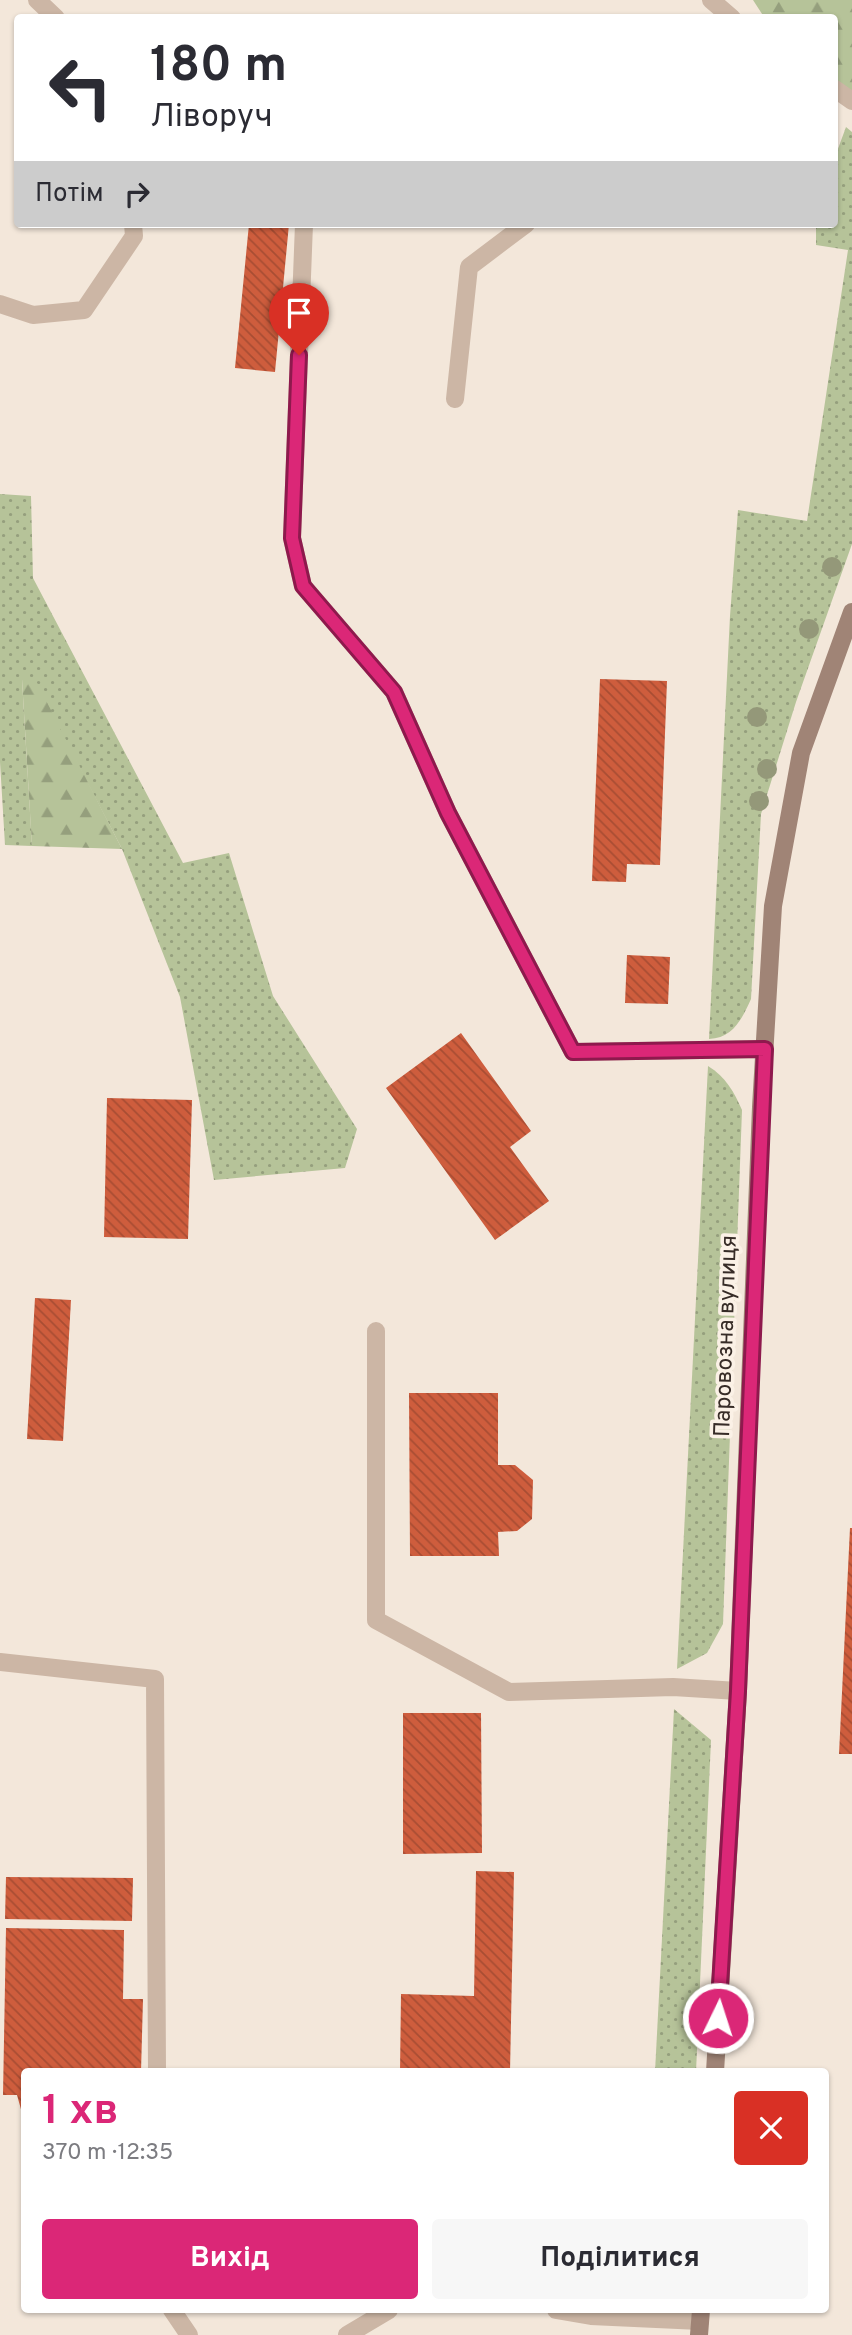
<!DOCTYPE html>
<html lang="uk">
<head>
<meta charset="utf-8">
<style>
  :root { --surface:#fff; --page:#f7f7f7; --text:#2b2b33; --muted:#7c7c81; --accent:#db2777 }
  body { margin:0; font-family:Overpass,sans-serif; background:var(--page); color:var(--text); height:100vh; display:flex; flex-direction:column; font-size:26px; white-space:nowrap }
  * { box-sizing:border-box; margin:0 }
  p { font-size:23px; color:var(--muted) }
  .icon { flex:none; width:38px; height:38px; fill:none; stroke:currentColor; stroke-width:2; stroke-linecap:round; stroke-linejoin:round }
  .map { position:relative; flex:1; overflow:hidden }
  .details { position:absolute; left:21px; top:2068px; width:808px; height:245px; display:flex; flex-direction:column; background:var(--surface); border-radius:7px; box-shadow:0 2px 5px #0004 }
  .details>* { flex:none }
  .guide { position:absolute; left:14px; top:14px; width:824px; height:214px; border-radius:7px; box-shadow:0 2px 5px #0004; background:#fff; color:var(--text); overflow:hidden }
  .pin { position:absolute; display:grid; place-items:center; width:60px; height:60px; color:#fff; margin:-72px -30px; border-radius:50% 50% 50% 0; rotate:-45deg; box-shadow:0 0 7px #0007 }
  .pin .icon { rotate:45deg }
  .me { position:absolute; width:77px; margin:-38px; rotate:4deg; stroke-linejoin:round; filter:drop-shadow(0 0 5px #0008) }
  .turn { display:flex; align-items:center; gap:24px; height:147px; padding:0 21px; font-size:32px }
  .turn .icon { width:91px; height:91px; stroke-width:2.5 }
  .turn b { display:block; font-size:49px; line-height:60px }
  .then { display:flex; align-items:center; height:66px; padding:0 21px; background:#0003; gap:14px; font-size:26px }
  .round { display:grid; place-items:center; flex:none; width:74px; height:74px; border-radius:7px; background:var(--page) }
  .head { display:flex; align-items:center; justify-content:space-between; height:119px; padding:0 21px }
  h1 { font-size:42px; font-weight:700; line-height:52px; color:var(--accent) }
  .action { display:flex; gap:14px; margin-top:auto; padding:14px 21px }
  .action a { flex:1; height:80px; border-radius:7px; background:var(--accent); color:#fff; font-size:28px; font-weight:700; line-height:80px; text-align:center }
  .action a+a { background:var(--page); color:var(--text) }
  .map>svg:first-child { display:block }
</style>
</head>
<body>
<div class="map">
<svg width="852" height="2335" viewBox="0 0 852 2335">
  <defs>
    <pattern id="grass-dots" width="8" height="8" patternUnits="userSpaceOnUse" patternTransform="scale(1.75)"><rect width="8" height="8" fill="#b6c399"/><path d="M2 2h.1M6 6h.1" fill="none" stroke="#959f7d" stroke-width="1.8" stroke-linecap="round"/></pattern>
    <pattern id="forest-firs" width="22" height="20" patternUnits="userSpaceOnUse" patternTransform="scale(1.75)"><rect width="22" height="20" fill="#b6c399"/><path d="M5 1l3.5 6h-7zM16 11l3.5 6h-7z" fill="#959f7d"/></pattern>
    <pattern id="building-back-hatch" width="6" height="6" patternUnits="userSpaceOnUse" patternTransform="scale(1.75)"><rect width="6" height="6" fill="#ce5d3d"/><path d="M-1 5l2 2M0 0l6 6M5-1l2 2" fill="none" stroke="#a84d33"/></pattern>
  </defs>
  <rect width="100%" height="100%" fill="#f3e7da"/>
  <g fill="url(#grass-dots)">
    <path d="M846 127 852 132V544L796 702 761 814 751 999C742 1019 733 1038 709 1039L730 616 738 510 807 521 848 250 816 245V224H835V157Z"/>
    <path d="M0 494 31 496 33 578 183 863 229 853 273 996 357 1129 345 1168 214 1180 180 997 122 849 33 678 22 680 32 846 5 845 0 762Z"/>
    <path d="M708 1066C726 1077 734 1092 742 1110L723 1624 707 1653 677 1669Z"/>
    <path d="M674 1709 711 1740 696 2072H655Z"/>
  </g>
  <g fill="url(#forest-firs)">
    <path d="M753 0H852V93L835 80V18L764 17Z"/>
    <path d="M34 677 122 849 32 846 22 679Z"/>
  </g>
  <g fill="url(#building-back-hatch)">
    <path d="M249 224H289L275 372 235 368Z"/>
    <path d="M600 679 667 681 660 865 627 864 626 882 592 881Z"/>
    <path d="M627 955 670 957 668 1004 625 1003Z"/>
    <path d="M461 1033 531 1131 510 1147 549 1201 495 1240 386 1088Z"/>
    <path d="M107 1098 192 1100 188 1239 104 1237Z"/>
    <path d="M35 1298 71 1300 63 1441 27 1439Z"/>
    <path d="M409 1393H498V1465H515L533 1480 532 1519 517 1531 498 1532 499 1556H410Z"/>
    <path d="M850 1528H852V1754H839Z"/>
    <path d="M403 1713H481L482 1853 403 1854Z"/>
    <path d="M476 1871 514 1872 510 2072H400L401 1994 474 1996Z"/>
    <path d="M6 1877 133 1878 132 1921 5 1919Z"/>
    <path d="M6 1928 124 1930 123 1999H143L141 2072H24V2120L17 2095H3Z"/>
  </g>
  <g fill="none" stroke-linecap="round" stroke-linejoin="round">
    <g stroke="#ccb6a5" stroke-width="18">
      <path d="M37 0 56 18"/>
      <path d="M304 224 292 538 303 586 394 692 448 813 573 1052 765 1049"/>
      <path d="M0 304 33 315 84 310 134 236 133 224"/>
      <path d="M376 1331V1620L509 1692 673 1687 738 1691"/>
    </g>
    <g stroke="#ccb6a5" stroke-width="18">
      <path d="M711 0 732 18"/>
      <path d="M835 89 852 101"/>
      <path d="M455 399 469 267 526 224"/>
      <path d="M0 1662 155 1679 157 2072"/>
      <path d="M172 2310 189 2335"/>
      <path d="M556 2310 591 2316 700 2321"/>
      <path d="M347 2335 389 2310"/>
    </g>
    <g stroke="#a08476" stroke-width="18">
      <path d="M715 2072 738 1691 761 1107 773 906 801 753 852 612"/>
      <path d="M699 2335 701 2310"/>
    </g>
  </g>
  <g fill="#949879">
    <circle cx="832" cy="567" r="10"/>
    <circle cx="809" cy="629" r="10"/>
    <circle cx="757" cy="717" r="10"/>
    <circle cx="767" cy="769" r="10"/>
    <circle cx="759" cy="801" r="10"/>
  </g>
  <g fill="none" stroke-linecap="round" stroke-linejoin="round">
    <g stroke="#8e194d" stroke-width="18">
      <path id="route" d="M299 355 292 538 303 586 394 692 448 813 573 1052 765 1049 738 1691 718 2018"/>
    </g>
    <use href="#route" stroke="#db2777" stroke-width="12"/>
  </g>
  <g text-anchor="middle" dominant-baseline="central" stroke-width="7" stroke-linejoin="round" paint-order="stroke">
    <g font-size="23" fill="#372c27" stroke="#fbf1e6">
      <text transform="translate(727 1336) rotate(-88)">Паровозна вулиця</text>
    </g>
  </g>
</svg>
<div class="pin" style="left:299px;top:355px;background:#d93025"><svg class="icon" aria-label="arrive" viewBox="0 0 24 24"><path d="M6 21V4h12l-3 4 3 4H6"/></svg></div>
<svg class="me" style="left:718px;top:2018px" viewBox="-20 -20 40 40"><circle r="17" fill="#db2777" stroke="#fff" stroke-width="3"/><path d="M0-11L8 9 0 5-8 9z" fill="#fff"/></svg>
<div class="guide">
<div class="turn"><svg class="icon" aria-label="left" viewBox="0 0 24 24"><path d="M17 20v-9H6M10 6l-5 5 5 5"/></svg><div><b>180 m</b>Ліворуч</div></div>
<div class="then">Потім<svg class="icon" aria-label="right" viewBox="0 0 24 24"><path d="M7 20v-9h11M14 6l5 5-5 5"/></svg></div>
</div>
<section class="details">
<div class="head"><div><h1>1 хв</h1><p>370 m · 12:35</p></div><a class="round" style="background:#d93025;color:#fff"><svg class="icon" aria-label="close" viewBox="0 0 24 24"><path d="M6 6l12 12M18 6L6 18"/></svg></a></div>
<div class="action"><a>Вихід</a><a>Поділитися</a></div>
</section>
</div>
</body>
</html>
